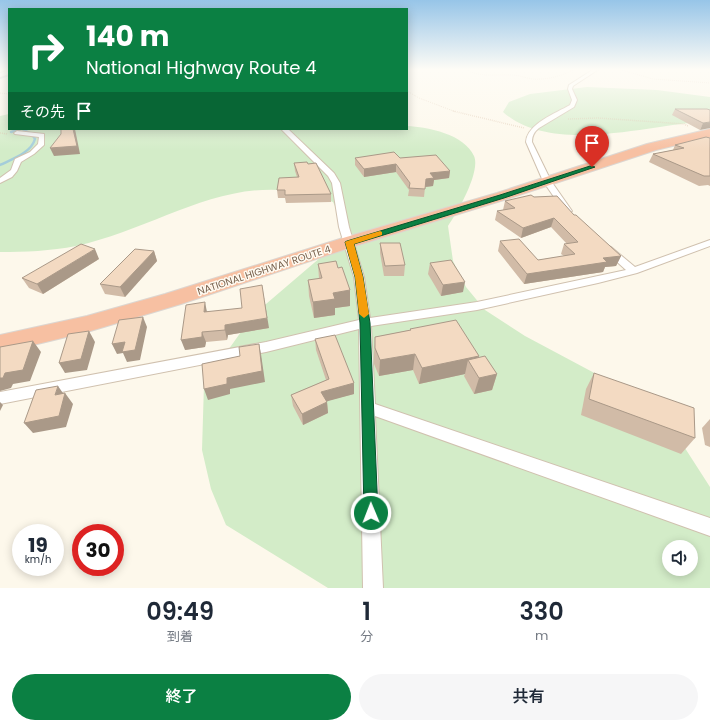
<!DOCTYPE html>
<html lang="ja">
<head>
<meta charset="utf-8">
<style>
  :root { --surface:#fff; --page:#f6f6f7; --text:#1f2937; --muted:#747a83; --accent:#0b8043 }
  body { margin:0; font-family:Poppins,"Noto Sans JP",sans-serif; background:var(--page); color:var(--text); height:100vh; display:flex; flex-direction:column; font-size:15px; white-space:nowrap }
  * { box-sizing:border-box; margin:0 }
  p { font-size:13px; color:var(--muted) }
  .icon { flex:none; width:22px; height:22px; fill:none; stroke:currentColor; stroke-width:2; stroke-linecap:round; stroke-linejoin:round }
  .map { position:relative; height:588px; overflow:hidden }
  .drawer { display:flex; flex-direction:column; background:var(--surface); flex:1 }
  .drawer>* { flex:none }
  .top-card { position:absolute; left:8px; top:8px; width:400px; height:122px; border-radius:0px; box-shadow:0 2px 10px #0003; background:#0b8043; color:#fff; overflow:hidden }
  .fabs { position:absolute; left:662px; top:540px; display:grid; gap:8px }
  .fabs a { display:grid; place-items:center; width:36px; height:36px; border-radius:50%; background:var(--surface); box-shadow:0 2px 10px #0003; font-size:20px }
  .speed { position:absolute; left:12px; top:524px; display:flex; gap:8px; font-size:20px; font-weight:700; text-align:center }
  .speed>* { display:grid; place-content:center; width:52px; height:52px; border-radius:50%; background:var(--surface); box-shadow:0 2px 10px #0003; line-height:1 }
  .speed small { font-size:10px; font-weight:400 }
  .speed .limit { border:6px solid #d22; background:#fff; color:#111 }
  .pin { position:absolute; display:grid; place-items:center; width:34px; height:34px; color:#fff; margin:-41px -17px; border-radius:50% 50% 50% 0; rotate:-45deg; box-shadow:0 0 4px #0007 }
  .pin .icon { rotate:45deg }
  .me { position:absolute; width:44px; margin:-22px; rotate:359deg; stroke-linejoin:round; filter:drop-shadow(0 0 3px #0008) }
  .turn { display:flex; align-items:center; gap:14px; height:84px; padding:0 12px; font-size:18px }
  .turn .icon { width:52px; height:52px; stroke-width:2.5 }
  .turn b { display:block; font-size:28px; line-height:34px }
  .then { display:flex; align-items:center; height:38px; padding:0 12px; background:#0003; gap:8px; font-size:15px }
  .eta { display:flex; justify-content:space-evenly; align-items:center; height:68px; text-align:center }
  .eta b { font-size:24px; font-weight:600; line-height:28px }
  .cta { display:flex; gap:8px; margin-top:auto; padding:8px 12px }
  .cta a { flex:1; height:46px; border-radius:24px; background:var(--accent); color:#fff; font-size:16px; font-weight:600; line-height:46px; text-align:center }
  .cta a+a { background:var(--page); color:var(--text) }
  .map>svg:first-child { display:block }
</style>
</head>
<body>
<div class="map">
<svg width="710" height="588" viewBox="0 0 710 588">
  <rect width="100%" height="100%" fill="#fdf8eb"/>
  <g fill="#d3ecc8" fill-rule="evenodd">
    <path d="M587 87 657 90 710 97V121C650 124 552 156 503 112L509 102 530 94Z"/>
    <path d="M9 114V129H407V126C428 127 464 134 474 156 481 172 457 213 448 226L453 261 466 287 485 310 525 336 630 392 674 431 710 487V588H328L226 525 211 489 202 450 204 384 253 315 321 257 342 236 339 214 333 202C237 163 165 227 76 246 51 251 25 252 0 252V116ZM669 547H691V569H669Z"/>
  </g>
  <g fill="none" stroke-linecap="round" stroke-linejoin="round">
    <path stroke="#a4cdda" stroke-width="2" d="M0 78 9 75"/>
    <g stroke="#a4cdda" stroke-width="2.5">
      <path d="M11 132 21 129"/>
      <path d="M0 165C12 159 31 153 35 139L32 134 22 129"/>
    </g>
    <g stroke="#d0c1af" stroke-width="2">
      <g id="street">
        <path d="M594 69H599L573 86 572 89 577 100 574 107 539 128C534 132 532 136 532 142L551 181 572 211 568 214 565 213 543 181 526 142C527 124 556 113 570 105L572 100 568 89 569 85Z"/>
        <path d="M281 129H288L334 173 340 183 349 227 364 277 370 318 477 302 626 270 605 251 603 249 608 246 611 247 635 267 710 240V246L637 273 598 283 477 310 371 326 375 404 710 518V536L375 416 383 588H363L359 329 266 352 0 404V392L266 342 359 320 354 277 339 227 332 183 328 176Z"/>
        <path d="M17 131 44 134V145L34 154 21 162 17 171 12 177 0 183V178L11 170 15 159 30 152 38 144 39 137 15 134 14 133Z"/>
      </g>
    </g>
    <g stroke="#d3c2ad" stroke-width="2">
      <path id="secondary" d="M9 70V74L0 77V73Z"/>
    </g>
    <g stroke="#dcd6d1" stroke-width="2">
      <path id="highway" d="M710 129V137L656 150 507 199 355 246 181 304 87 332 0 353V335L87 316 165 294 343 238 497 193 647 144Z"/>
    </g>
    <g stroke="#d9bda4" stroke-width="1" stroke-dasharray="0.5 1.5" stroke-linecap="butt">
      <path d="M465 69C480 78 495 74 511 75 519 75 525 78 533 79 546 80 563 76 575 69"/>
      <path d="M618 69 653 79 710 83"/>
      <path d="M407 91 419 98 456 112"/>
      <path d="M0 93 9 94"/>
    </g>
    <g stroke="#d9bda4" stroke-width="1.5" stroke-dasharray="0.5 1.5" stroke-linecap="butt">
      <path d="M453 111 524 128"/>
      <path d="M568 119 598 118 684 124 688 126"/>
      <path d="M0 133 7 134"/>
    </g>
    <use href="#street" fill="#fff" fill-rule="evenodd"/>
    <use href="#secondary" fill="#fff" fill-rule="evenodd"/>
    <use href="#highway" fill="#f7c0a2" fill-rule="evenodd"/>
  </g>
  <g fill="#d1bba7">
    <path d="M675 109 710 110 700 130 672 115Z"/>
    <path d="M710 138V186L708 185 699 186 649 162 653 154 673 150 675 145Z"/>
    <path d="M355 158H400L450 171 449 178 434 180 433 186 425 187 424 197 408 196 409 190 396 172 364 177 355 165Z"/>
    <path d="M294 163 308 164 331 194V202L286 203 285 198H278L277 190 297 177 295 171Z"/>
    <path d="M534 197 574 215 621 256 616 266 605 267 603 272 524 284 498 251 500 241 538 260 564 256 561 254 564 244H567L551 227 521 238 495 220 497 211 503 210 505 201Z"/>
    <path d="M380 243 405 265 404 276H384L380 253Z"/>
    <path d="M154 251 157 261 125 297 105 294 100 284Z"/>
    <path d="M99 259 43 294 29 288 22 278Z"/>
    <path d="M430 263 463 292 441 296 428 274Z"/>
    <path d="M318 264 338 268 350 290V306L335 308V315L314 318 309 296 308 280 319 279Z"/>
    <path d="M207 311 269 328 228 335 227 340 206 342 205 347 185 350Z"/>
    <path d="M410 329 479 357 497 374 492 390 474 394 464 376 465 374 419 384 413 370 379 376 374 364V353L375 337 410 330Z"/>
    <path d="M315 339 354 383V394L326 401 327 402 328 413 303 425 293 406 291 395 326 380 316 350Z"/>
    <path d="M594 373 695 438 681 454 581 415 586 389Z"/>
    <path d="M710 419V447L705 445 702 428Z"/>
  </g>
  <g fill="#a98">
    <path d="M710 122V128L700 130 703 123Z"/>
    <path d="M73 129H75L80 154 54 156 50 148Z"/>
    <path d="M396 164V172L364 177V169Z"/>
    <path d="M450 171 449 178 434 180 433 186 425 187 426 179 430 173Z"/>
    <path d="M554 218 551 227 521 238 523 228Z"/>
    <path d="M95 249 99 259 43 294 37 284Z"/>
    <path d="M154 251 157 261 125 297 120 287Z"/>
    <path d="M621 256 616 266 605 267 603 272 524 284 527 274 603 258Z"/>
    <path d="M465 282 463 292 441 296 443 285Z"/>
    <path d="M262 285 269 328 228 335 227 340 225 330V325L267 318Z"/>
    <path d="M350 290V306L335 308V315L314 318 313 302 333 293Z"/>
    <path d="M205 302 207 312H204Z"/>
    <path d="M143 317 147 327 140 360 127 362 123 353 117 354 112 344Z"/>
    <path d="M89 331 95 342 87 370 65 373 59 363Z"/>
    <path d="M202 332 206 342 205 347 185 350 181 340Z"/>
    <path d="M33 341 41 352 30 381 13 384 11 388 0 391V378Z"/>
    <path d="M259 344 261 354 265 382 230 389V394L208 400 204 389 227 378Z"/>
    <path d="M415 354 413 370 379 376 380 360Z"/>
    <path d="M479 356 475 371 468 360 465 374 419 384 422 368Z"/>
    <path d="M497 374 492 390 474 394 479 378Z"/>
    <path d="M354 383V394L321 403V392Z"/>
    <path d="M58 386 65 396V393L73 404 66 427 33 433 24 423 55 395Z"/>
    <path d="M0 402 3 405 0 411Z"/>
    <path d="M327 402 328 413 303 425 302 414Z"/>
  </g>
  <g fill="#f3dac2" stroke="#a98">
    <path d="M675 109H707L710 110V122L703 123Z"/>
    <path d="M61 129H73L77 146 50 148 61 134Z"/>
    <path d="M706 137 710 138V176H704L653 154 684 148 675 145Z"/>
    <path d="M394 152 400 158 436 155 450 171 430 173 434 178 426 179 425 189 409 188 410 183 396 164 364 169 355 158Z"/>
    <path d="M307 162 308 164 316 163 331 194 285 195V190H277L279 178 299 177 294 163Z"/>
    <path d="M531 195 534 197 557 196 574 215H576L621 256 603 258 607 262 527 274 500 241 519 239 538 260 575 254 564 244 578 242 554 218 523 228 497 211 515 208 505 201Z"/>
    <path d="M380 243H400L405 265 385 266Z"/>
    <path d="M81 244 95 249 37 284 22 278Z"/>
    <path d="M135 249 154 251 120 287 100 284Z"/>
    <path d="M451 260 465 282 443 285 430 263Z"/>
    <path d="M336 261 338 268 342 267 350 290 333 293 335 299 313 302 308 280 322 278 318 264Z"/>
    <path d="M262 285 267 318 225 325V330L202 332V337L181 340 186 305 205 302 204 312 242 308 240 289Z"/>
    <path d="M143 317 135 350 122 352 125 342 112 344 119 320Z"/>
    <path d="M456 320 479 356 422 368 415 354 380 360 375 348V337L411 330 410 329Z"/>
    <path d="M89 331 81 359 59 363 68 334Z"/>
    <path d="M335 335 354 383 321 392 327 402 302 414 291 395 329 379 315 339Z"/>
    <path d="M33 341 23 370 5 373 3 378H0V347Z"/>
    <path d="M259 344 262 371 227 378V384L204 389 202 364 240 356 239 347Z"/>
    <path d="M485 356 497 374 479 378 468 360Z"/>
    <path d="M594 373 694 408 695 438 589 399Z"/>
    <path d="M58 386 55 395 65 393 59 416 24 423 36 390Z"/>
  </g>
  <linearGradient id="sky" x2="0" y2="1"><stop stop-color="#97c5e8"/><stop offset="0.46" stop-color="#fefcf6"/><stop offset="1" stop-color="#fefcf6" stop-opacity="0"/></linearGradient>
  <rect width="710" height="151" fill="url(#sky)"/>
  <path fill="#0b8043" stroke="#07532c" d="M590 166 595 167 504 198 354 244 363 277 370 323 378 513 376 518 371 520 366 518 364 513 360 323 355 277 345 242 347 241 500 195Z"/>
  <path fill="#f59e0b" d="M380 231 382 232V235L354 244 363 277 369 314 364 318 359 314 355 277 345 242 347 241Z"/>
  <g text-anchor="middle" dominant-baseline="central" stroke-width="3" stroke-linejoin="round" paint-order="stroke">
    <g font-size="10" fill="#79614d" stroke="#fffbf2">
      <text transform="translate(264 270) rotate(-18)">NATIONAL HIGHWAY ROUTE 4</text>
    </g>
  </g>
</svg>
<div class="fabs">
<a><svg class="icon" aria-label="sound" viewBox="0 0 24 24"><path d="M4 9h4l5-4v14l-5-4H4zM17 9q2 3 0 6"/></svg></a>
</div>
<div class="speed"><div>19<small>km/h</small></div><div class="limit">30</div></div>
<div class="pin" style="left:592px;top:167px;background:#d93025"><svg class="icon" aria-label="arrive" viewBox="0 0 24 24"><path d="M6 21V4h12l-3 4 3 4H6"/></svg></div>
<svg class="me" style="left:371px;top:513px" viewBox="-20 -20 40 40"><circle r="17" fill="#0b8043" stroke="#fff" stroke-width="3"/><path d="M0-11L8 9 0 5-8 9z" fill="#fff"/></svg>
<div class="top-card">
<div class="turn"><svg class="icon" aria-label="right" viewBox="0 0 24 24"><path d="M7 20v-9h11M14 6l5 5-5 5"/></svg><div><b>140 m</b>National Highway Route 4</div></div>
<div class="then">その先<svg class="icon" aria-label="arrive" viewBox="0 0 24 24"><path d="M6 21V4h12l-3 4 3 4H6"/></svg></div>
</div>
</div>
<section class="drawer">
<div class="eta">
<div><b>09:49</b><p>到着</p></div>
<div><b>1</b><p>分</p></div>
<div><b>330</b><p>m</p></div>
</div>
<div class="cta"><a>終了</a><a>共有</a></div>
</section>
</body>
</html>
